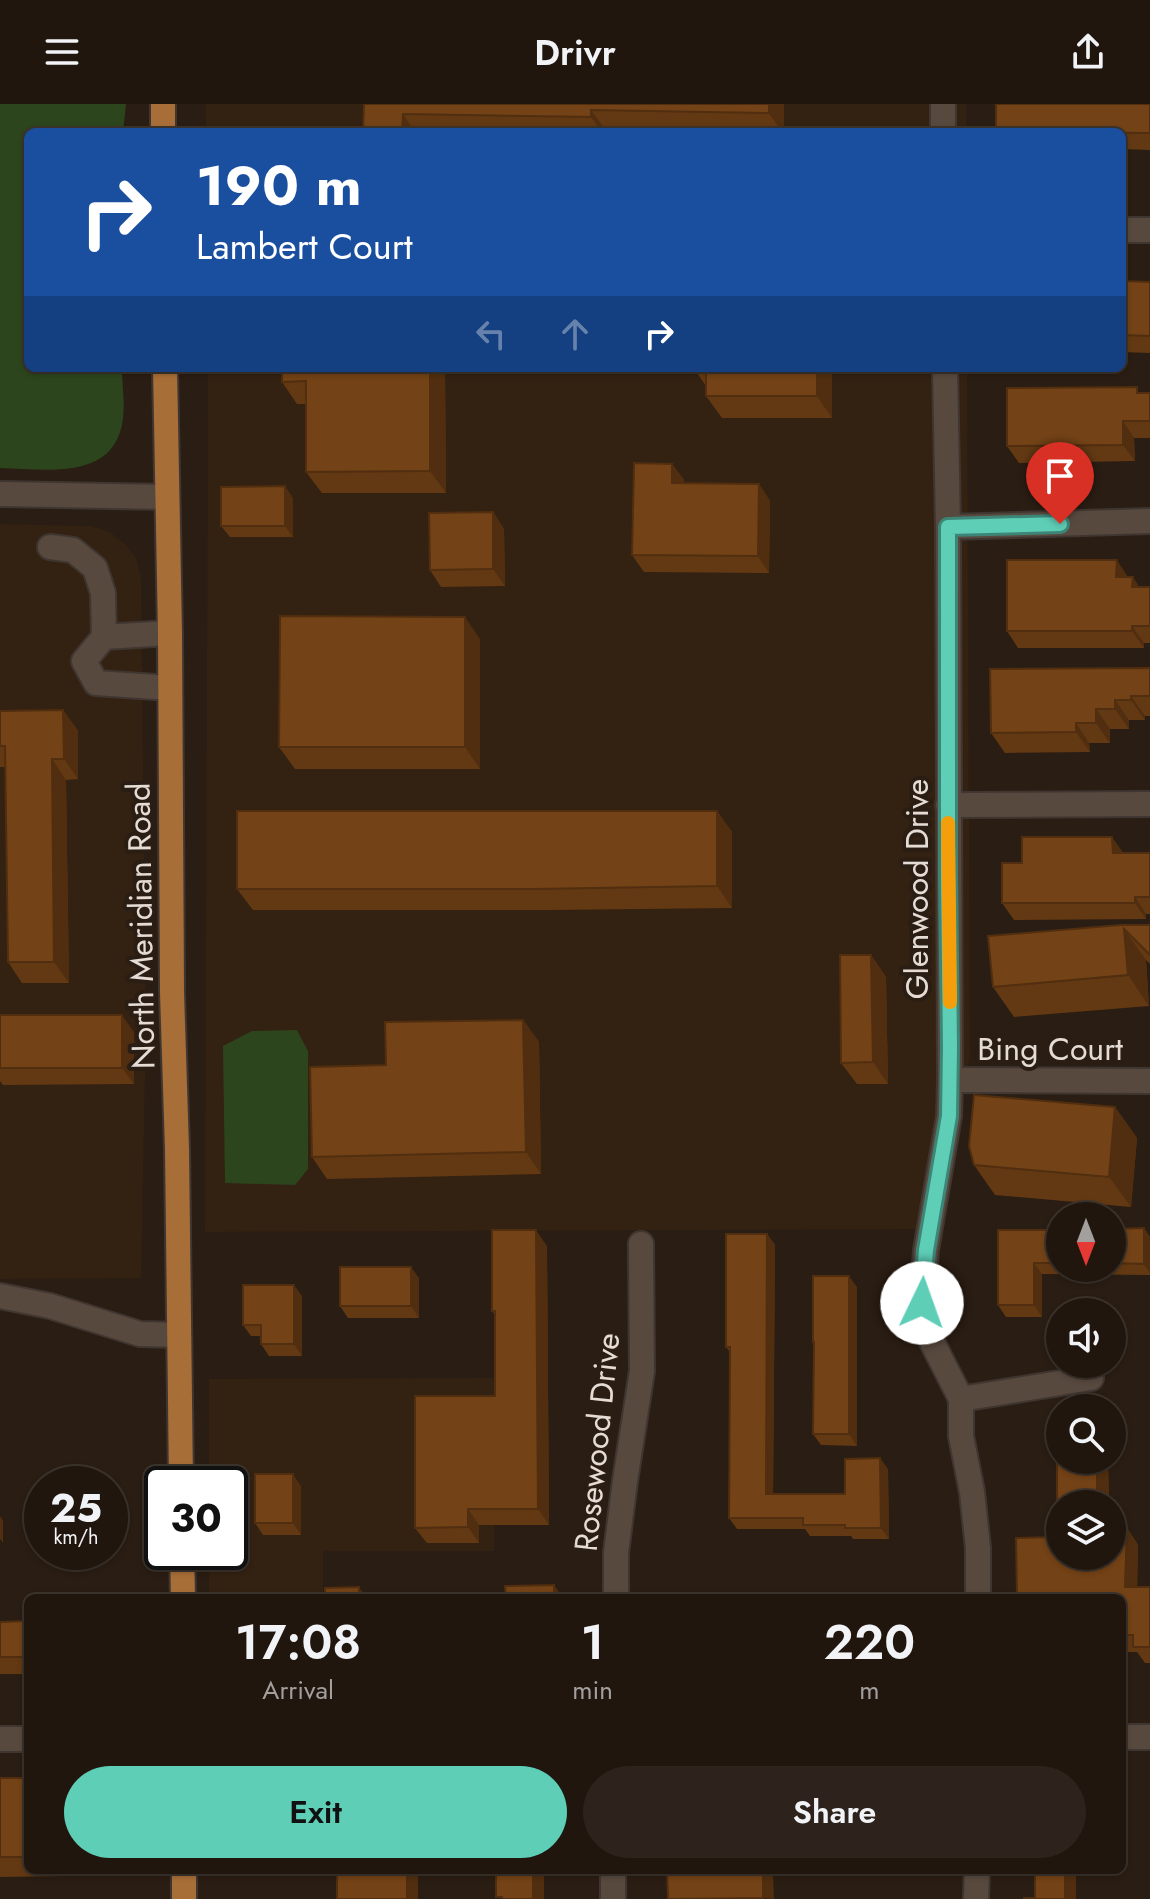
<!DOCTYPE html>
<html lang="en">
<head>
<meta charset="utf-8">
<style>
  :root { --surface:#20160e; --page:#2d231c; --text:#f1f3f6; --muted:#a29f9e; --line:#3d352e; --accent:#5eceb7 }
  body { margin:0; font-family:Jost,sans-serif; background:var(--page); color:var(--text); height:100vh; display:flex; flex-direction:column; font-size:30px; white-space:nowrap }
  * { box-sizing:border-box; margin:0 }
  p { font-size:26px; color:var(--muted) }
  .icon { flex:none; width:44px; height:44px; fill:none; stroke:currentColor; stroke-width:2; stroke-linecap:round; stroke-linejoin:round }
  .map { position:relative; flex:1; overflow:hidden }
  .panel { position:absolute; left:24px; top:1490px; width:1102px; height:280px; display:flex; flex-direction:column; background:var(--surface); border-radius:12px; box-shadow:0 2px 6px #0004,0 0 0 2px var(--line) }
  .panel>* { flex:none }
  .guide { position:absolute; left:24px; top:24px; width:1102px; height:244px; border-radius:12px; box-shadow:0 2px 6px #0004,0 0 0 2px var(--line); background:#1a4fa0; color:#fff; overflow:hidden }
  .needle { width:52px; rotate:180deg }
  .tools { position:absolute; left:1046px; top:1098px; display:grid; gap:16px }
  .tools a { display:grid; place-items:center; width:80px; height:80px; border-radius:50%; background:var(--surface); box-shadow:0 2px 6px #0004,0 0 0 2px var(--line); font-size:40px }
  .speed { position:absolute; left:24px; top:1362px; display:flex; gap:16px; font-size:40px; font-weight:700; text-align:center }
  .speed>* { display:grid; place-content:center; width:104px; height:104px; border-radius:50%; background:var(--surface); box-shadow:0 2px 6px #0004,0 0 0 2px var(--line); line-height:1 }
  .speed small { font-size:20px; font-weight:400 }
  .speed .limit { border:4px solid #111; border-radius:12px; background:#fff; color:#111 }
  .pin { position:absolute; display:grid; place-items:center; width:68px; height:68px; color:#fff; margin:-82px -34px; border-radius:50% 50% 50% 0; rotate:-45deg; box-shadow:0 0 8px #0007 }
  .pin .icon { rotate:45deg }
  .me { position:absolute; width:88px; margin:-44px; rotate:3deg; stroke-linejoin:round; filter:drop-shadow(0 0 6px #0008) }
  .turn { display:flex; align-items:center; gap:28px; height:168px; padding:0 40px; font-size:36px }
  .turn .icon { width:104px; height:104px; stroke-width:2.5 }
  .turn b { display:block; font-size:56px; line-height:68px }
  .lanes { display:flex; align-items:center; height:76px; padding:0 40px; background:#0003; justify-content:center; gap:40px; direction:ltr }
  .lanes .off { opacity:.35 }
  .eta { display:flex; justify-content:space-evenly; align-items:center; height:136px; text-align:center }
  .eta b { font-size:48px; font-weight:600; line-height:56px }
  .cta { display:flex; gap:16px; margin-top:auto; padding:16px 40px }
  .cta a { flex:1; height:92px; border-radius:48px; background:var(--accent); color:#111; font-size:32px; font-weight:600; line-height:92px; text-align:center }
  .cta a+a { background:var(--page); color:var(--text) }
  header { display:flex; justify-content:space-between; align-items:center; height:104px; padding:0 40px; background:var(--surface); font-size:36px; font-weight:600 }
  .map>svg:first-child { display:block }
</style>
</head>
<body>
<header><svg class="icon" aria-label="menu" viewBox="0 0 24 24"><path d="M4 6h16M4 12h16M4 18h16"/></svg>Drivr<svg class="icon" aria-label="share" viewBox="0 0 24 24"><path d="M12 15V3M7 8l5-5 5 5M5 13v7h14v-7"/></svg></header>
<div class="map">
<svg width="1150" height="1795" viewBox="0 0 1150 1795">
  <rect width="100%" height="100%" fill="#2a1d13"/>
  <g fill="#332112">
    <rect x="206" y="0" width="760" height="28"/>
    <path d="M208 264H967L970 951 939 1125 205 1128Z"/>
    <path d="M0 420 91 422 110 428 125 440 136 454 141 475 146 925 141 1174 0 1175Z"/>
    <path d="M494 1274V1447H323V1494H209V1448H230V1380H209V1275Z"/>
  </g>
  <g fill="#2d451d">
    <path d="M0 0H126L123 28H28V264H122C122 280 125 298 123 314 116 378 45 365 0 364Z"/>
    <path d="M297 926 308 947V1065L295 1081 225 1079 223 942 252 927Z"/>
  </g>
  <g fill="none" stroke-linecap="round" stroke-linejoin="round">
    <g stroke="#403631" stroke-width="28">
      <g id="minor">
        <path d="M943 28V0"/>
        <path d="M1122 126H1150"/>
        <path d="M945 264 948 423 950 976 949 1012 926 1146 922 1199 932 1238 961 1295V1332L972 1388 978 1444V1494"/>
        <path d="M0 390 167 393"/>
        <path d="M948 423 1150 417"/>
        <path d="M50 443 73 446 95 464 103 489 104 533 84 557 96 579 170 584"/>
        <path d="M104 533 170 529"/>
        <path d="M948 701 1150 700"/>
        <path d="M950 976 1150 977"/>
        <path d="M0 1192 50 1202 140 1230 179 1231"/>
        <path d="M961 1295 1091 1274"/>
        <path d="M616 1494V1449L625 1377 642 1267 641 1140"/>
        <path d="M1122 1633H1150"/>
        <path d="M0 1635H28"/>
        <path d="M613 1795V1766"/>
        <path d="M976 1795 977 1766"/>
      </g>
    </g>
    <g stroke="#403631" stroke-width="28">
      <g id="major">
        <path d="M163 0V28"/>
        <path d="M165 264 170 529 172 888 177 1045 181 1380"/>
        <path d="M182 1448 183 1494"/>
        <path d="M184 1795V1766"/>
      </g>
    </g>
    <use href="#minor" stroke="#58493e" stroke-width="24"/>
    <use href="#major" stroke="#a86e37" stroke-width="24"/>
  </g>
  <g fill="#633913">
    <path d="M364 0H784V28H363Z"/>
    <path d="M1150 0V46L1122 45V28Z"/>
    <path d="M1122 177 1150 178V249L1122 248Z"/>
    <path d="M445 264 446 389H322L306 368V300H297L282 278Z"/>
    <path d="M832 264V314H722L706 292V282L697 269Z"/>
    <path d="M1141 289H1150V334H1134L1135 357 1019 359 1007 342Z"/>
    <path d="M672 360 684 376V379L759 380 770 397 769 469 644 468 632 451Z"/>
    <path d="M293 394V433H230L221 422Z"/>
    <path d="M493 408 504 425 505 482 441 483 430 466Z"/>
    <path d="M1128 473 1139 483H1150V539H1144V544H1018L1007 527Z"/>
    <path d="M480 535V665H295L279 643Z"/>
    <path d="M1150 564V612H1145V616H1129V625H1110V639H1089L1090 648 1005 649 991 629Z"/>
    <path d="M63 606 78 627V675L66 676 69 879H22L8 858 6 663H0V607Z"/>
    <path d="M717 707 732 728V804L551 806H253L237 785Z"/>
    <path d="M1124 749H1150V810H1146V815L1014 816 1002 799 1022 759Z"/>
    <path d="M1150 821V860L1146 856 1149 902 1014 913 993 883 988 832Z"/>
    <path d="M871 851 886 873 888 980H857L841 959Z"/>
    <path d="M0 911 134 928V980L3 981 0 977Z"/>
    <path d="M523 916 539 938 541 1070 327 1075 312 1053 386 961Z"/>
    <path d="M1115 1003 1137 1034 1131 1103 995 1091 974 1061Z"/>
    <path d="M1144 1124 1150 1133V1171L1042 1170V1213H1006L998 1201 1060 1126V1164H1112V1125Z"/>
    <path d="M767 1130 775 1141 773 1390H845L888 1365 889 1435H853L851 1432H810L805 1425H737L729 1414 730 1248 726 1243Z"/>
    <path d="M547 1142 549 1421H479V1439H427L415 1424 495 1292V1211L492 1207Z"/>
    <path d="M419 1174V1214H348L340 1202Z"/>
    <path d="M857 1183V1342L821 1341 813 1330 814 1240 813 1238Z"/>
    <path d="M302 1192V1252H269L261 1240V1232H251L243 1221Z"/>
    <path d="M1057 1341H1060V1356H1107L1108 1357 1109 1400H1060V1452H1112V1424H1127L1138 1441 1137 1483H1150V1559H1145L1137 1548H1122V1494H1017L1016 1434 1057 1433Z"/>
    <path d="M301 1382V1431H263L255 1419Z"/>
    <path d="M28 1517V1570H0V1518Z"/>
    <path d="M0 1674H28V1766H66V1772L0 1773Z"/>
  </g>
  <g fill="#502e0f">
    <path d="M769 0H784V28H782L769 9Z"/>
    <path d="M591 6 607 28H602L591 13Z"/>
    <path d="M403 10 415 28H402Z"/>
    <path d="M430 264H445L446 389 430 367Z"/>
    <path d="M817 264H832V314L817 292Z"/>
    <path d="M1123 317 1134 334 1135 357 1123 341Z"/>
    <path d="M672 360 684 376V396L672 379Z"/>
    <path d="M759 380 770 397 769 469 758 452Z"/>
    <path d="M285 382 293 394V433L285 422Z"/>
    <path d="M493 408 504 425 505 482 493 465Z"/>
    <path d="M1117 456 1128 473H1116Z"/>
    <path d="M1133 473 1144 490 1132 483Z"/>
    <path d="M465 513 480 535V665L465 643Z"/>
    <path d="M1132 522 1144 539V544L1132 527Z"/>
    <path d="M1131 592 1145 612V616L1131 596Z"/>
    <path d="M1115 596 1129 616V625L1115 605Z"/>
    <path d="M1096 605 1110 625V639L1096 619Z"/>
    <path d="M63 606 78 627V675L64 655Z"/>
    <path d="M1076 619 1089 639 1090 648 1076 628Z"/>
    <path d="M52 655 66 676 69 879 54 858Z"/>
    <path d="M717 707 732 728V804L717 782Z"/>
    <path d="M1112 733 1124 750 1113 749Z"/>
    <path d="M1135 793 1146 810V815L1135 799Z"/>
    <path d="M1124 825 1146 856 1149 902 1128 871Z"/>
    <path d="M871 851 886 873 888 980 873 958Z"/>
    <path d="M122 911 134 928V980L122 964Z"/>
    <path d="M523 916 539 938 541 1070 526 1048Z"/>
    <path d="M1115 1003 1137 1034 1131 1103 1109 1073Z"/>
    <path d="M1144 1124 1150 1133V1169L1144 1160Z"/>
    <path d="M536 1126 547 1142 549 1421 538 1405Z"/>
    <path d="M767 1130 775 1141 773 1401 766 1390Z"/>
    <path d="M1034 1159 1042 1170V1213L1034 1201Z"/>
    <path d="M411 1163 419 1174V1214L411 1202Z"/>
    <path d="M849 1172 857 1183V1342L849 1330Z"/>
    <path d="M294 1181 302 1192V1252L294 1240Z"/>
    <path d="M880 1354 888 1365 889 1435 881 1424Z"/>
    <path d="M1097 1356H1107L1108 1357 1109 1400H1097Z"/>
    <path d="M293 1370 301 1382V1431L293 1419Z"/>
    <path d="M468 1405 479 1421V1439L468 1423Z"/>
    <path d="M0 1412 3 1417V1439L0 1435Z"/>
    <path d="M1127 1424 1138 1441 1137 1500 1125 1483Z"/>
    <path d="M554 1481 563 1494H554Z"/>
    <path d="M359 1483 366 1494H359Z"/>
    <rect x="407" y="1766" width="11" height="29"/>
    <rect x="533" y="1766" width="11" height="29"/>
    <path d="M763 1766H770L773 1770 774 1795 763 1794Z"/>
    <rect x="1065" y="1766" width="11" height="29"/>
  </g>
  <g fill="#734216" stroke="#502e0f" stroke-width="2">
    <path d="M364 0H769V9L591 6V13L403 10 402 28H363Z"/>
    <path d="M996 0H1150V29L996 28Z"/>
    <path d="M1122 177 1150 178V232L1122 231Z"/>
    <path d="M282 264H430V367L306 368V277L282 278Z"/>
    <path d="M697 264H817V292H706V269H697Z"/>
    <path d="M1137 283V289H1150V317H1123V341L1007 342V284Z"/>
    <path d="M634 359 672 360V379L759 380 758 452 632 451Z"/>
    <path d="M285 382V422H221V383Z"/>
    <path d="M493 408V465L430 466 429 409Z"/>
    <path d="M1007 456H1117L1116 473H1133L1132 483H1150V522H1132V527H1007Z"/>
    <path d="M280 512 465 513V643H279Z"/>
    <path d="M1150 564V592H1131V596H1115V605H1096V619H1076V628L991 629 990 565Z"/>
    <path d="M63 606 64 655H52L54 858H8L5 642H0V607Z"/>
    <path d="M237 707H717V782L536 785H237Z"/>
    <path d="M1022 733H1112L1113 749H1150V793H1135V799H1002V759H1022Z"/>
    <path d="M1120 821H1150V851L1124 825 1128 871 993 883 988 832Z"/>
    <path d="M840 851H871L873 958 841 959Z"/>
    <rect x="0" y="911" width="122" height="53"/>
    <path d="M523 916 526 1048 312 1053 310 963 386 961 385 918Z"/>
    <path d="M974 991 1115 1003 1109 1073 974 1061 969 1042Z"/>
    <path d="M1144 1124V1160L1112 1159V1125Z"/>
    <path d="M492 1126H536L538 1405H468V1423L415 1424V1292H495V1207H492Z"/>
    <path d="M998 1126H1060V1159H1034V1201H998Z"/>
    <path d="M726 1130H767L766 1390H845V1355L880 1354 881 1424H845V1421H803V1414H729L730 1243H726Z"/>
    <rect x="340" y="1163" width="71" height="39"/>
    <path d="M813 1172H849V1330H813L814 1238H813Z"/>
    <path d="M243 1181H294V1240H261V1221H243Z"/>
    <path d="M1057 1341H1060V1356H1097V1400H1060V1452H1112V1424H1127L1125 1483H1150V1543H1133V1531H1122V1494H1017L1016 1434 1057 1433Z"/>
    <rect x="255" y="1370" width="38" height="49"/>
    <path d="M554 1481V1494H506L505 1482Z"/>
    <path d="M359 1483V1494H325V1484Z"/>
    <rect x="654" y="1490" width="38" height="4"/>
    <path d="M28 1517V1553H0V1518Z"/>
    <rect x="0" y="1674" width="28" height="79"/>
    <rect x="337" y="1766" width="70" height="29"/>
    <path d="M496 1766H533V1795H502V1793H496Z"/>
    <path d="M667 1766H763V1794L668 1795Z"/>
    <path d="M1035 1766H1065V1795H1024V1794H1035Z"/>
  </g>
  <g fill="none" stroke-linecap="round" stroke-linejoin="round">
    <g stroke="#3d8677" stroke-width="20">
      <path id="route" d="M922 1199 926 1146 949 1012 950 943 948 767V423L1060 420"/>
    </g>
    <use href="#route" stroke="#5eceb7" stroke-width="14"/>
    <path stroke="#f59e0b" stroke-width="14" d="M948 719 950 898"/>
  </g>
  <g text-anchor="middle" dominant-baseline="central" stroke-width="8" stroke-linejoin="round" paint-order="stroke">
    <g font-size="32" fill="#e5dcd6" stroke="#2a1d13">
      <text transform="translate(917 785) rotate(-90)">Glenwood Drive</text>
      <text transform="translate(141 822) rotate(-91)">North Meridian Road</text>
      <text x="1050" y="945">Bing Court</text>
      <text transform="translate(597 1338) rotate(-84)">Rosewood Drive</text>
    </g>
  </g>
</svg>
<div class="tools">
<a><svg class="needle" viewBox="-14 -14 28 28"><path d="M0-13l5 13h-10z" fill="#e53935"/><path d="M0 13l5-13h-10z" fill="#a29f9e"/></svg></a>
<a><svg class="icon" aria-label="sound" viewBox="0 0 24 24"><path d="M4 9h4l5-4v14l-5-4H4zM17 9q2 3 0 6"/></svg></a>
<a><svg class="icon" aria-label="search" viewBox="0 0 24 24"><circle cx="10" cy="10" r="6"/><path d="M15 15l6 6"/></svg></a>
<a><svg class="icon" aria-label="layers" viewBox="0 0 24 24"><path d="M12 4l9 5-9 5-9-5zM3 14l9 5 9-5"/></svg></a>
</div>
<div class="speed"><div>25<small>km/h</small></div><div class="limit">30</div></div>
<div class="pin" style="left:1060px;top:420px;background:#d93025"><svg class="icon" aria-label="arrive" viewBox="0 0 24 24"><path d="M6 21V4h12l-3 4 3 4H6"/></svg></div>
<svg class="me" style="left:922px;top:1199px" viewBox="-20 -20 40 40"><circle r="19" fill="#fff"/><path d="M0-13L10 11 0 6-10 11z" fill="#5eceb7"/></svg>
<div class="guide">
<div class="turn"><svg class="icon" aria-label="right" viewBox="0 0 24 24"><path d="M7 20v-9h11M14 6l5 5-5 5"/></svg><div><b>190 m</b>Lambert Court</div></div>
<div class="lanes"><svg class="icon off" aria-label="left" viewBox="0 0 24 24"><path d="M17 20v-9H6M10 6l-5 5 5 5"/></svg><svg class="icon off" aria-label="ahead" viewBox="0 0 24 24"><path d="M12 20V5M6 11l6-6 6 6"/></svg><svg class="icon" aria-label="right" viewBox="0 0 24 24"><path d="M7 20v-9h11M14 6l5 5-5 5"/></svg></div>
</div>
<section class="panel">
<div class="eta">
<div><b>17:08</b><p>Arrival</p></div>
<div><b>1</b><p>min</p></div>
<div><b>220</b><p>m</p></div>
</div>
<div class="cta"><a>Exit</a><a>Share</a></div>
</section>
</div>
</body>
</html>
